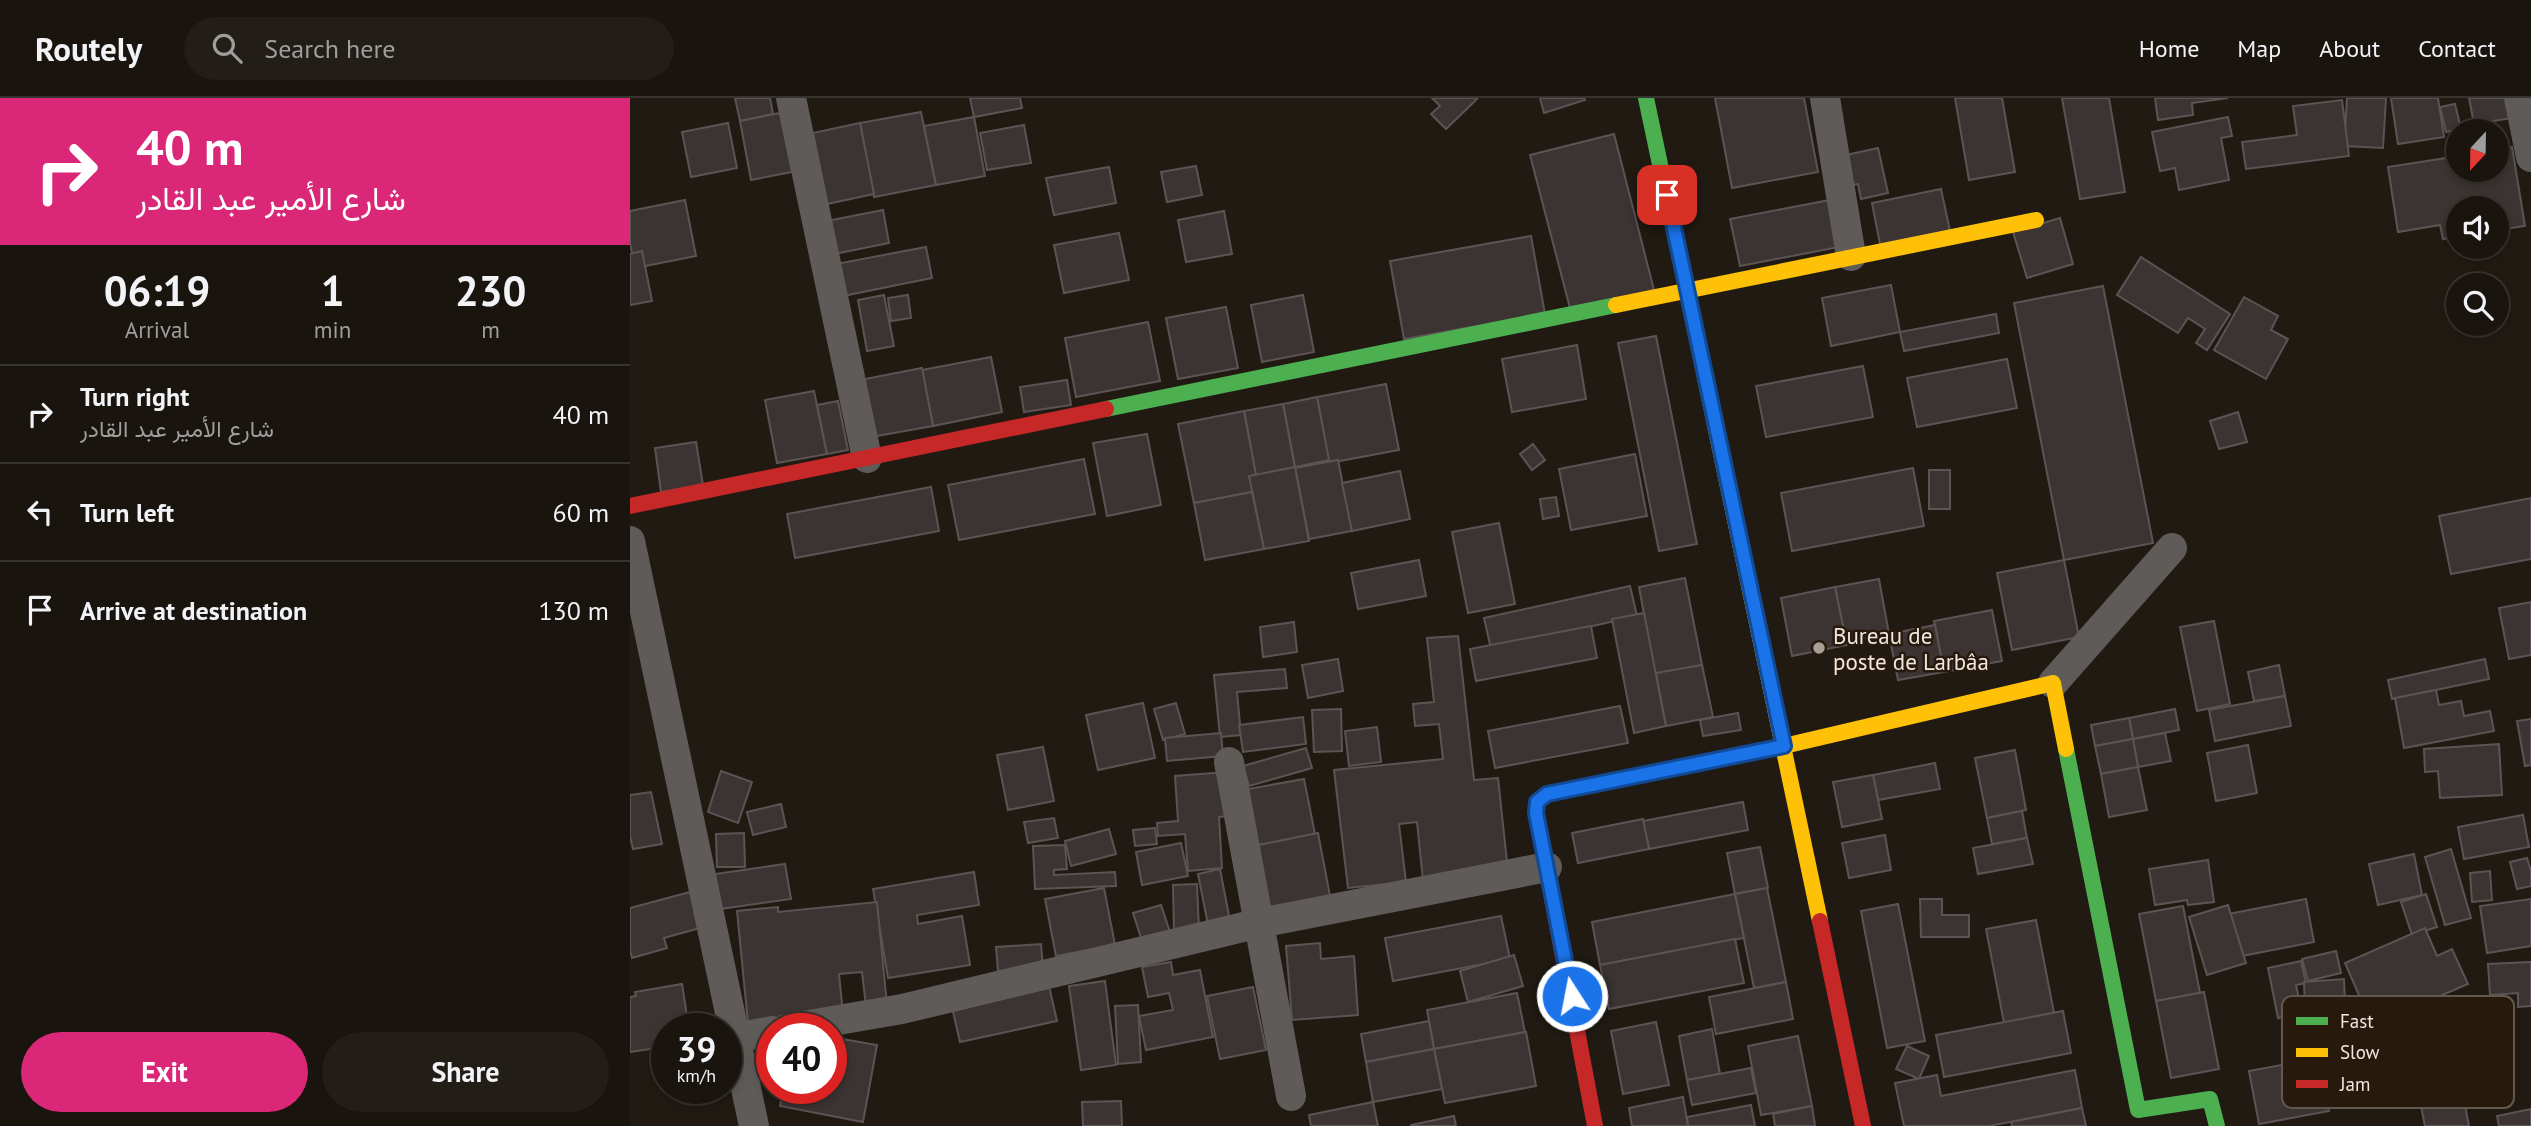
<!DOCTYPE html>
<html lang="en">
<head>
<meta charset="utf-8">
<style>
  :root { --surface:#19140e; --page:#221d17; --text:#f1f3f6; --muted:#9f9e9e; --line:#37332e; --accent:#db2777 }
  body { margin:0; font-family:"PT Sans",Vazirmatn,sans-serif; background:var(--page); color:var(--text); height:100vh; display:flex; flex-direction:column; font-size:26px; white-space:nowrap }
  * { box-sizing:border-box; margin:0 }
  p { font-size:23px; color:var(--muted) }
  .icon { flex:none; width:38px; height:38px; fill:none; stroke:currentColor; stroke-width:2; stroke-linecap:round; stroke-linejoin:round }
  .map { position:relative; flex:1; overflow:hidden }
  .drawer { display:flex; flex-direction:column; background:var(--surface); width:630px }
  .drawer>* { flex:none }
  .banner { background:#db2777; color:#fff; overflow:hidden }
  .needle { width:46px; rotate:202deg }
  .fabs { position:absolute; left:1816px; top:21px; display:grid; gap:14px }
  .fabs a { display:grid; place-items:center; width:63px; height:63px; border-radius:50%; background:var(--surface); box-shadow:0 4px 10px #0003,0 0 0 2px var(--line); font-size:35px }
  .speed { position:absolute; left:21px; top:915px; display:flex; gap:14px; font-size:35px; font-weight:700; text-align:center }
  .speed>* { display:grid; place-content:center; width:91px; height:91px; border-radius:50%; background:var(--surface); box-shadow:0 4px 10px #0003,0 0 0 2px var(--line); line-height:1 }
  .speed small { font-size:18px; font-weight:400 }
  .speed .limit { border:10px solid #d22; background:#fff; color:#111 }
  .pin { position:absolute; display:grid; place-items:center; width:60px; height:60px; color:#fff; margin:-30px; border-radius:14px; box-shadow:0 4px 10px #0006 }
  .me { position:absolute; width:77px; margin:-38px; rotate:349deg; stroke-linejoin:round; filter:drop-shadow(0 0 5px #0008) }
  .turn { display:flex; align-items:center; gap:24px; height:147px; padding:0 21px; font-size:32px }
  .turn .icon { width:91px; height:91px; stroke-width:2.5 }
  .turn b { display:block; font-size:49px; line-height:60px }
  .eta { display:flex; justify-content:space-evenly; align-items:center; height:119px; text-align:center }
  .eta b { font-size:42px; font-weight:800; line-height:49px }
  .primary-button { display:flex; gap:14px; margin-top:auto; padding:14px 21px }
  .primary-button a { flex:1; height:80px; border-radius:42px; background:var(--accent); color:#fff; font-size:28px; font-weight:800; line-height:80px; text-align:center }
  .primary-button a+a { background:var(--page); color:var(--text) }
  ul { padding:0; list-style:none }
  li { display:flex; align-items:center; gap:21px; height:98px; padding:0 21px; border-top:2px solid var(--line) }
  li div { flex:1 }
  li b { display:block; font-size:26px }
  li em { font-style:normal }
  header { display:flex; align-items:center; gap:42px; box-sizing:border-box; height:98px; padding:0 35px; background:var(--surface); border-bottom:2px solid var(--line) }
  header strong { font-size:33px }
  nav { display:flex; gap:38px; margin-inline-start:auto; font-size:24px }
  .search { width:490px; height:63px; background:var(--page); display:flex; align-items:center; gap:18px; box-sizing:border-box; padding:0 24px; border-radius:38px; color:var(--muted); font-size:26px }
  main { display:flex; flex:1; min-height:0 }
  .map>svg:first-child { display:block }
</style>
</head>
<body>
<header>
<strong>Routely</strong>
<div class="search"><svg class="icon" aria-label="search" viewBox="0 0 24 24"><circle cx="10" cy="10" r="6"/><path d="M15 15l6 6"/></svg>Search here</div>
<nav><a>Home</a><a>Map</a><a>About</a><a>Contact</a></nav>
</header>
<main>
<section class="drawer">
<div class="banner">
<div class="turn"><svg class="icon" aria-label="right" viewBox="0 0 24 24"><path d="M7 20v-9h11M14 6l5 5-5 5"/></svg><div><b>40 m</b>شارع الأمير عبد القادر</div></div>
</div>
<div class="eta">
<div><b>06:19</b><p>Arrival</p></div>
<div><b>1</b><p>min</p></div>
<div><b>230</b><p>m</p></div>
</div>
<ul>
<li><svg class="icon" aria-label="right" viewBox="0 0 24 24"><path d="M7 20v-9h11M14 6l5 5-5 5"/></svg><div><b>Turn right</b><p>شارع الأمير عبد القادر</p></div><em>40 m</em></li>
<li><svg class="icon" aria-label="left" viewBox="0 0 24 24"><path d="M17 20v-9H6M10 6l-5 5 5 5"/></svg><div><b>Turn left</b></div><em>60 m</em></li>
<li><svg class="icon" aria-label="arrive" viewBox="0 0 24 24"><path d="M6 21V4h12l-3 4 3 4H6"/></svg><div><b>Arrive at destination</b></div><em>130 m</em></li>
</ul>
<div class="primary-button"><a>Exit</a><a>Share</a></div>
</section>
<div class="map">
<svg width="1901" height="1028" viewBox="0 0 1901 1028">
  <rect width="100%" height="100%" fill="#211a13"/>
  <g fill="#3c3333" stroke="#5c5454" stroke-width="2">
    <path d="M105 0H140L143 16 110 23Z"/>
    <path d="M340 0H390L392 10 344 19Z"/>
    <path d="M802 0H845L847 1 816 31 801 16 810 8Z"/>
    <path d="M910 0H954L955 2 914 15Z"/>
    <path d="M1085 0H1174L1188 74 1102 90Z"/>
    <path d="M1325 0H1372L1385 74 1339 82Z"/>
    <path d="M1432 0H1479L1495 94 1450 101Z"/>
    <path d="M1525 0H1598L1562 5 1563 17 1528 22Z"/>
    <path d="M1717 0H1756L1753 50 1714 48Z"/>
    <path d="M1761 0H1808L1814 39 1768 46Z"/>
    <path d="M1839 0H1879L1882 20 1844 26Z"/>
    <path d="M1712 2 1719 58 1616 71 1612 44 1667 37 1663 8Z"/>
    <path d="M1825 6 1831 31 1816 34 1810 9Z"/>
    <path d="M291 14 306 87 244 99 230 25Z"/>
    <path d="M150 15 162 74 121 82 110 23Z"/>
    <path d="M344 19 355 78 306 87 294 28Z"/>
    <path d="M1598 19 1602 38 1591 40 1599 82 1549 92 1545 70 1530 73 1522 34Z"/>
    <path d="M98 25 107 70 61 79 52 34Z"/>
    <path d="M230 25 244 96 197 106 183 35Z"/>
    <path d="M394 27 401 65 357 72 350 35Z"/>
    <path d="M984 36 1024 192 941 214 900 57Z"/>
    <path d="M1882 49 1895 128 1867 132V110H1829V138L1813 141 1810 127 1768 134 1758 69 1829 58V72H1867V51Z"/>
    <path d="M1248 50 1258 95 1231 101 1228 86 1213 89 1207 59Z"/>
    <path d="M566 68 572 97 537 104 531 74Z"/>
    <path d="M479 69 486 105 424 117 416 80Z"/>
    <path d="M1311 91 1322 142 1252 156 1242 105Z"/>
    <path d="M55 102 66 158 5 170 0 145V113Z"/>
    <path d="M1200 102 1209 149 1110 168 1100 121Z"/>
    <path d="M253 112 259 145 204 156 197 123Z"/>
    <path d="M594 113 602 156 556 164 548 122Z"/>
    <path d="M1430 120 1443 166 1397 180 1383 134Z"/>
    <path d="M489 135 499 182 434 195 424 147Z"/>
    <path d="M901 138 915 216 774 241 760 163Z"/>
    <path d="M296 149 302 180 213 198 206 166Z"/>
    <path d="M12 153 22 203 0 207V156Z"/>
    <path d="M1511 159 1600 216 1577 252 1566 245 1575 231 1558 220 1548 235 1487 197Z"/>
    <path d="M1261 187 1270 234 1201 248 1192 200Z"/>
    <path d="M1473 188 1523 445 1434 462 1384 205Z"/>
    <path d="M254 197 264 248 237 253 228 202Z"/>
    <path d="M278 197 281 220 261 223 258 200Z"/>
    <path d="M673 197 684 254 632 264 621 207Z"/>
    <path d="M1614 199 1648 218 1641 232 1658 241 1636 281 1584 252Z"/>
    <path d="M596 209 608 270 548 281 536 220Z"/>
    <path d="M1366 216 1369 235 1274 253 1270 234Z"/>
    <path d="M518 224 530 283 446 299 435 240Z"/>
    <path d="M1026 238 1067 446 1029 453 988 245Z"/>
    <path d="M947 247 956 301 882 314 872 261Z"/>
    <path d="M361 259 372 314 303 328 292 272Z"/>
    <path d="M1377 261 1387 310 1287 329 1277 280Z"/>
    <path d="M1233 268 1243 319 1136 339 1126 288Z"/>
    <path d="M292 270 303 328 241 339 230 282Z"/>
    <path d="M437 282 441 307 394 314 390 289Z"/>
    <path d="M756 286 769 352 699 365 687 299Z"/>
    <path d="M184 293 197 356 147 365 135 302Z"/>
    <path d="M687 299 699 362 665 369 653 306Z"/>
    <path d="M208 303 218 352 197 356 187 307Z"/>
    <path d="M653 306 665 370 626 378 614 313Z"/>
    <path d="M614 313 629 393 564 405 548 326Z"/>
    <path d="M1608 314 1617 344 1589 351 1580 323Z"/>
    <path d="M517 336 531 407 477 418 463 345Z"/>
    <path d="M66 344 73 387 31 394 25 350Z"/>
    <path d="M903 346 915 362 902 372 890 356Z"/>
    <path d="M1005 356 1017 418 941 432 929 371Z"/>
    <path d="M454 361 465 416 329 442 318 387Z"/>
    <path d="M708 362 722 433 679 441 665 370Z"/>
    <path d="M665 369 679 443 634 451 619 378Z"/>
    <path d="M1283 370 1294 428 1162 453 1151 395Z"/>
    <rect x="1299" y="372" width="21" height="39"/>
    <path d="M770 373 780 421 722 433 712 385Z"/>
    <path d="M301 389 309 433 165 460 157 416Z"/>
    <path d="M622 394 634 451 575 462 564 405Z"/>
    <path d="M926 399 929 418 913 421 910 401Z"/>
    <path d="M1901 400V461L1821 476 1809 418Z"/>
    <path d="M869 425 885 506 838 515 822 434Z"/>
    <path d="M789 462 796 498 728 511 721 475Z"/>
    <path d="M1434 462 1449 539 1382 552 1367 475Z"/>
    <path d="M1055 480 1072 567 1025 576 1009 489Z"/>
    <path d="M1249 481 1259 536 1216 544 1205 489Z"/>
    <path d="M1000 488 1007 518 861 551 854 520Z"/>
    <path d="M1205 489 1217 547 1162 558 1151 500Z"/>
    <path d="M1901 504V557L1879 561 1869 510Z"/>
    <path d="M1362 512 1372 563 1314 574 1304 523Z"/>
    <path d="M1014 515 1036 628 1004 635 982 521Z"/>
    <path d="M1584 523 1600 606 1567 613 1550 529Z"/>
    <path d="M664 524 667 554 633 559 630 529Z"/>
    <path d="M1305 527 1314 574 1268 582 1259 536Z"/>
    <path d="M961 528 967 560 846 583 840 551Z"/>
    <path d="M828 538 844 682 868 680 878 773 793 782 787 724 769 726 776 784 718 790 704 672 813 661 809 626 785 628 783 606 804 604 797 540Z"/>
    <path d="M708 561 713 593 678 600 672 567Z"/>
    <path d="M1855 561 1859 581 1762 601 1758 582Z"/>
    <path d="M1072 567 1083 619 1036 628 1026 575Z"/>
    <path d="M1649 567 1655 598 1624 603 1618 574Z"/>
    <path d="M655 571 657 590 607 594 611 637 590 639 584 577Z"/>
    <path d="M1806 592 1809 607 1831 603 1834 618 1860 613 1864 633 1774 650 1765 600Z"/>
    <path d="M1655 598 1661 628 1585 643 1579 612Z"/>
    <path d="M513 605 525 660 468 672 456 617Z"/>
    <path d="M546 605 555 636 533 642 524 611Z"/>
    <path d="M990 608 998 645 865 670 858 633Z"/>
    <path d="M711 611 712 653 684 654 682 612Z"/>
    <path d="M1545 611 1549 632 1503 641 1499 620Z"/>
    <path d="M1108 615 1111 632 1073 638 1070 622Z"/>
    <path d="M673 619 676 646 613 654 609 627Z"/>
    <path d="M1499 620 1503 641 1465 648 1461 627Z"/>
    <path d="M1901 621V667L1895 668 1887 623Z"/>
    <path d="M747 629 751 664 719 668 715 633Z"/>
    <path d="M591 635 593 658 537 663 535 640Z"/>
    <path d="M1535 635 1541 663 1508 669 1503 641Z"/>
    <path d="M1503 641 1508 669 1471 676 1465 648Z"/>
    <path d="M1869 646 1872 697 1810 700 1808 673 1795 674 1794 651Z"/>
    <path d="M1618 647 1627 695 1586 703 1577 655Z"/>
    <path d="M413 649 424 703 378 712 367 657Z"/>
    <path d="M676 650 682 670 619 688 613 668Z"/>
    <path d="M1385 652 1396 712 1357 720 1345 660Z"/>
    <path d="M1305 665 1310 691 1248 702 1243 677Z"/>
    <path d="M1508 669 1517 712 1479 719 1471 676Z"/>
    <path d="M91 673 122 684 108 725 78 714Z"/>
    <path d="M596 674 599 718 589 719 592 770 558 773 555 736 528 738 527 725 548 723 545 678Z"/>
    <path d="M1243 677 1252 721 1212 729 1203 684Z"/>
    <path d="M674 681 685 736 624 748 613 692Z"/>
    <path d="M21 694 32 746 3 751 0 738V697Z"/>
    <path d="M1113 704 1118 732 1019 751 1013 723Z"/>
    <path d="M151 706 156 729 123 737 117 714Z"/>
    <path d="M1392 713 1397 740 1362 746 1357 720Z"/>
    <path d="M1893 717 1899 749 1834 761 1828 729Z"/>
    <path d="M424 720 428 740 398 745 394 724Z"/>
    <path d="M1013 721 1019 751 948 765 942 735Z"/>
    <path d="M525 730 527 746 505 748 503 732Z"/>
    <path d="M479 731 486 756 441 768 435 743Z"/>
    <path d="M114 735 115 769H87L86 736Z"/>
    <path d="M688 735 700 798 637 811 624 748Z"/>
    <path d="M1255 737 1261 772 1219 780 1212 745Z"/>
    <path d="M1397 740 1403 766 1348 776 1343 750Z"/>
    <path d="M551 745 558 778 512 787 506 754Z"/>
    <path d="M435 747 437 771 424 772V777L485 774 486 788 405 791 403 748Z"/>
    <path d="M1130 749 1138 790 1105 796 1097 755Z"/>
    <path d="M1821 751 1841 820 1815 827 1795 759Z"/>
    <path d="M1784 756 1792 797 1748 807 1739 766Z"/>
    <path d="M1897 760 1901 773V788L1887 791 1880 764Z"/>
    <path d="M1578 762 1584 804 1558 807 1557 802 1525 807 1519 771Z"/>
    <path d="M155 766 161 801 90 811 85 776Z"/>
    <path d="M590 771 601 828 579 832 568 776Z"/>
    <path d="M1860 773 1862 802 1842 804 1840 775Z"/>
    <path d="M344 774 349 807 287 817 288 826 332 818 340 867 258 880 243 791Z"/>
    <path d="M567 786 569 832 544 833 543 787Z"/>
    <path d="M474 790 485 847 426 858 415 801Z"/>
    <path d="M1137 790 1156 884 1124 890 1105 796Z"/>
    <path d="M60 794 70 830 34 840 37 850 2 860 0 852V810Z"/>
    <path d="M1105 796 1114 840 970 867 962 824Z"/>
    <path d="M1796 796 1807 829 1782 837 1771 804Z"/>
    <path d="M1290 801H1312V817H1339V839H1291Z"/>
    <path d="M1676 801 1684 844 1607 859 1598 816Z"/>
    <path d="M1901 801V848L1857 855 1850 808Z"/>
    <path d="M247 804 257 907 236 909 232 874 209 876 213 916 118 925 107 813 148 809V814Z"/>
    <path d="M1268 806 1295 943 1257 950 1231 813Z"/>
    <path d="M531 807 541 837 513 846 503 815Z"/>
    <path d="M1598 807 1616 865 1577 877 1559 819Z"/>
    <path d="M1553 808 1570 895 1526 903 1509 816Z"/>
    <path d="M871 818 880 861 763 883 755 840Z"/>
    <path d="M1406 822 1424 915 1374 925 1356 831Z"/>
    <path d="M1795 830 1807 858 1822 851 1838 886 1742 927 1715 865Z"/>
    <path d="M1105 841 1114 885 979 911 970 867Z"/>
    <path d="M690 845 691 861 724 858 728 917 662 922 656 848Z"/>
    <path d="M411 846 413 870 368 873 366 849Z"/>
    <path d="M1706 853 1711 875 1678 883 1672 861Z"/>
    <path d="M884 857 893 888 838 904 830 873Z"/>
    <path d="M1671 863 1676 885 1666 887 1672 916 1648 920 1638 870Z"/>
    <path d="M541 864 543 877 570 872 583 939 516 952 509 918 543 912 539 895 518 899 512 869Z"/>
    <path d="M1901 864V908L1888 909V895L1860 897 1858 866Z"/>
    <path d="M1714 881 1715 906 1675 908 1674 884Z"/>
    <path d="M475 883 486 967 451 972 439 888Z"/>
    <path d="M1156 884 1163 921 1086 936 1079 899Z"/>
    <path d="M52 886 59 931H37V936L25 938 27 950 0 954V899L6 898 5 894Z"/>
    <path d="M419 888 427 923 330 944 322 909Z"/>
    <path d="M623 889 636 952 590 961 577 898Z"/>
    <path d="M1574 894 1589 971 1541 980 1526 903Z"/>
    <path d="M887 895 895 934 804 951 797 912Z"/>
    <path d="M508 907 511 964 488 966 485 908Z"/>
    <path d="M1433 913 1441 955 1314 979 1306 937Z"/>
    <path d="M799 923 804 951 736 964 731 936Z"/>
    <path d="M1026 924 1039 987 993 996 981 933Z"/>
    <path d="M1082 931 1090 976 1057 982 1049 938Z"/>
    <path d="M896 934 906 988 815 1005 804 951Z"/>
    <path d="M1168 938 1182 1008 1131 1017 1118 948Z"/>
    <path d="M201 939 247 947 233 1024 150 1008 153 990H201Z"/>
    <path d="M1277 948 1299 958 1289 981 1266 971Z"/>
    <path d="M804 951 812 991 743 1004 736 964Z"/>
    <path d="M1688 960 1699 1013 1629 1026 1619 973Z"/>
    <path d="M1121 970 1126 995 1062 1007 1057 982Z"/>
    <path d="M1828 971 1839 1028H1795L1785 979Z"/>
    <path d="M1445 972 1452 1010 1359 1028H1274L1265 985 1307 977 1311 998Z"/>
    <path d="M1053 999 1058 1028H1002L999 1010Z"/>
    <path d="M491 1003 492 1028H453L452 1004Z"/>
    <path d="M743 1004 748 1028H681L679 1017Z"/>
    <path d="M1121 1007 1125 1028H1058L1057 1019Z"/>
    <path d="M1182 1008 1185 1028H1145L1143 1016Z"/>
    <path d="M1452 1010 1456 1028H1382L1381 1024Z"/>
    <path d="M1901 1011V1028H1869L1867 1018Z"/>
    <path d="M824 1018 826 1028H781V1027Z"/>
  </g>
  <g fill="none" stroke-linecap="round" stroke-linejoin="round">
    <g stroke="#5e5b59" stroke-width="30">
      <path d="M161 0 237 360"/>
      <path d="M1195 0 1221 158"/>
      <path d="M1889 0 1901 59"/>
      <path d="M0 443 124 1028"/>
      <path d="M1423 585 1542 450"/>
      <path d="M599 664 661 998"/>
      <path d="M156 931 272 911 630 825 917 769"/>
      <path d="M105 940 142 933"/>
    </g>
    <g stroke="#4caf50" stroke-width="16">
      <path d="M1016 0 1085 327"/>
      <path d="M476 311 986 207"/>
      <path d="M1436 651 1508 1012 1580 1001 1587 1028"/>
    </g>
    <g stroke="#ffc107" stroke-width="16">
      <path d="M986 207 1406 122"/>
      <path d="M1085 327 1190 823"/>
      <path d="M992 681 1154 648 1423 585 1436 651"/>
    </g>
    <g stroke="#c62828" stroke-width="16">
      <path d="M0 408 476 311"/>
      <path d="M1190 823 1233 1028"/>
      <path d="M965 1028 906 715 907 704 917 696 992 681"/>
    </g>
  </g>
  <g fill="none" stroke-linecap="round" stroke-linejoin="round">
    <g stroke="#114b97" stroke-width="18">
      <path id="route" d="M942 898 906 715 907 704 917 696 1154 648 1037 97"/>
    </g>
    <use href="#route" stroke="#1a73e8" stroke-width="12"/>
  </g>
  <circle fill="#a89f98" stroke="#271a0d" stroke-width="2.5" cx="1189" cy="550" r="7"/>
  <g text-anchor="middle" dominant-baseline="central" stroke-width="5" stroke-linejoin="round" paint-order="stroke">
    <g font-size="23" fill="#f0e7df" stroke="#271a0d" text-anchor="start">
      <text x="1203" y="537">Bureau de<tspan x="1203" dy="26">poste de Larbâa</tspan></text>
    </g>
  </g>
  <rect x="1652" y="898" width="232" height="112" rx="10" fill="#271a0d" stroke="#63584c" stroke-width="2"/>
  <rect x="1666" y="919" width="32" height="8" fill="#4caf50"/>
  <rect x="1666" y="950" width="32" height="9" fill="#ffc107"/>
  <rect x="1666" y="982" width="32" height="8" fill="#c62828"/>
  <g font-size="19" fill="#f0e7df">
    <text x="1710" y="930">Fast</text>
    <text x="1710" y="961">Slow</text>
    <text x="1710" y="993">Jam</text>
  </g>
</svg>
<div class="fabs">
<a><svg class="needle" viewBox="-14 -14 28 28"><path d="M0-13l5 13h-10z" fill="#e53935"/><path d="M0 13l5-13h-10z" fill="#9f9e9e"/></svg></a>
<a><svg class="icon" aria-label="sound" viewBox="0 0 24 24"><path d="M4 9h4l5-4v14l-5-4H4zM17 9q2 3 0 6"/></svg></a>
<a><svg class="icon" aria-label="search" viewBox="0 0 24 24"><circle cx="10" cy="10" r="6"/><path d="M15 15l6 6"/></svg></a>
</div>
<div class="speed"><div>39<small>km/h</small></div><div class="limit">40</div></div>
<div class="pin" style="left:1037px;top:97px;background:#d93025"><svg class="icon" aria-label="arrive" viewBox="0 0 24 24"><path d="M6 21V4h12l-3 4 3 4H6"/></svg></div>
<svg class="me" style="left:942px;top:898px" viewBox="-20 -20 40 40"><circle r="17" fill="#1a73e8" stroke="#fff" stroke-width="3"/><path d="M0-11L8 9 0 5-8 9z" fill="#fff"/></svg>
</div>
</main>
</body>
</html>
